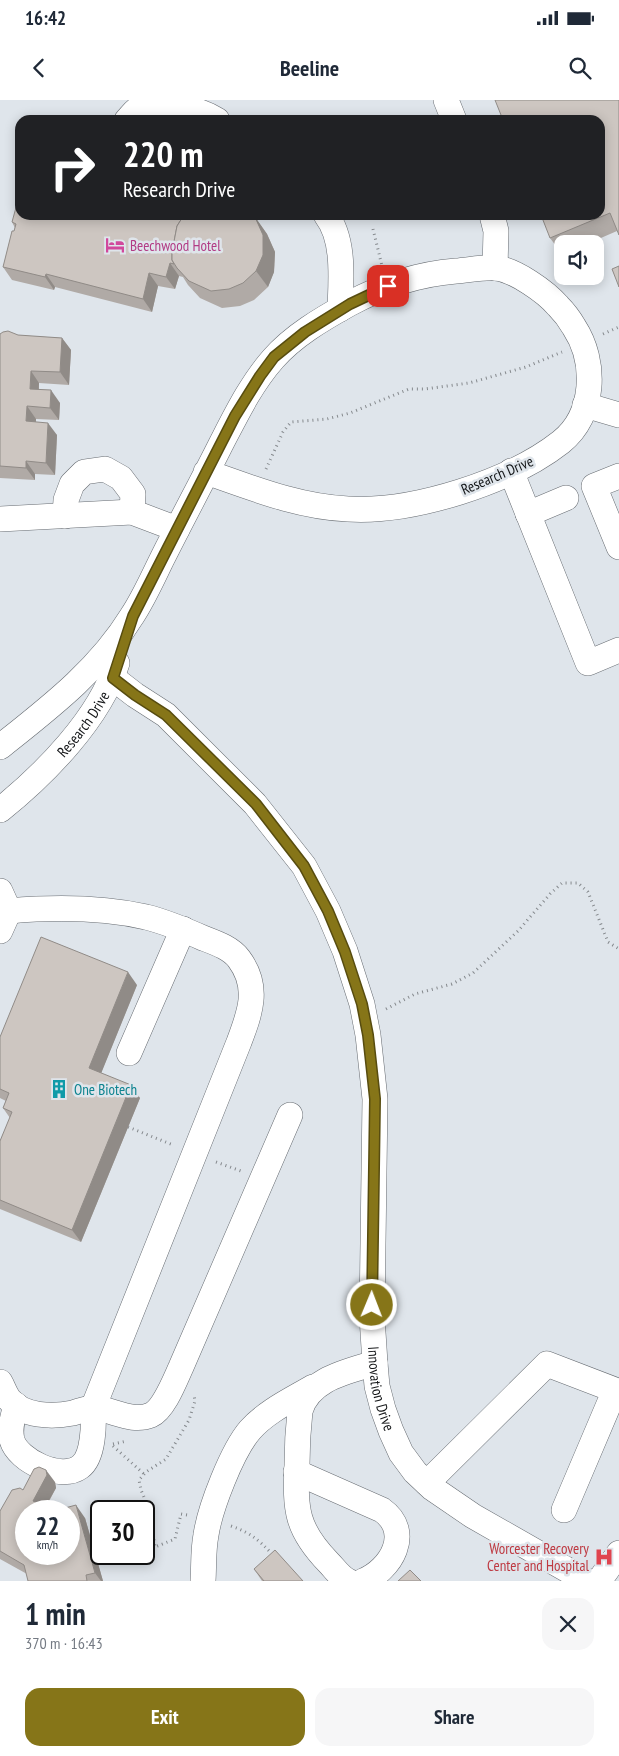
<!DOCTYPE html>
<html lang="en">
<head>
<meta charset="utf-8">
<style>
  :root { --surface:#fff; --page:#f6f6f7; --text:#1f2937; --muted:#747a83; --accent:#867518 }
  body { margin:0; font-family:"PT Sans Narrow",sans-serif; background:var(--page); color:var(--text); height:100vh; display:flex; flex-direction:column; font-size:19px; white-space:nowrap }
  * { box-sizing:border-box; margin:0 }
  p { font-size:16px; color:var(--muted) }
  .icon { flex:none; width:28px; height:28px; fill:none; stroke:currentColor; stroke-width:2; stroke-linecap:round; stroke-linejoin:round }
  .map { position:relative; height:1481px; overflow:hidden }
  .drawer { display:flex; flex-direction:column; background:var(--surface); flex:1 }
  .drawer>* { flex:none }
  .guide { position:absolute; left:15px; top:15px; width:590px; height:105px; border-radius:15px; box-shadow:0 2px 12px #0003; background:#202124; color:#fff; overflow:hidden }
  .tools { position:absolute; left:554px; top:135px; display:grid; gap:10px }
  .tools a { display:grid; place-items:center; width:50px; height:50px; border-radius:10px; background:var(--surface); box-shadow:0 2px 12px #0003; font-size:25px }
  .speed { position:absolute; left:15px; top:1400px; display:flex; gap:10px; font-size:25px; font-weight:700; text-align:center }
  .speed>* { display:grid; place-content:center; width:65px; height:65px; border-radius:50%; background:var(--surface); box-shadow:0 2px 12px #0003; line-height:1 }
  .speed small { font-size:12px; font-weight:400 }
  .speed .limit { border:2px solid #111; border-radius:8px; background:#fff; color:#111 }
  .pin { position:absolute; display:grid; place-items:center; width:42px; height:42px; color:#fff; margin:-21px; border-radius:10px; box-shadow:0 2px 8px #0006 }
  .me { position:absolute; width:55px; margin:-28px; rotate:1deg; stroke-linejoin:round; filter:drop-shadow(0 0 4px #0008) }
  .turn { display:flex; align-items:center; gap:18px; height:105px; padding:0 25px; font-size:22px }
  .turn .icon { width:65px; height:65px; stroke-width:2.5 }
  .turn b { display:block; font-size:35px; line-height:42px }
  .round { display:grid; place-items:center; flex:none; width:52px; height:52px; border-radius:15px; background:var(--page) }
  .head { display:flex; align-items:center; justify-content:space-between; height:85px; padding:0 25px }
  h1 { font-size:30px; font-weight:800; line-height:38px }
  .cta { display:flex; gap:10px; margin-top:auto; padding:10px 25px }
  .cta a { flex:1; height:58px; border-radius:15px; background:var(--accent); color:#fff; font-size:20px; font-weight:800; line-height:58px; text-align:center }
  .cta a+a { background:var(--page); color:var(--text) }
  .status { display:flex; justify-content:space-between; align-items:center; height:35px; padding:0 25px; background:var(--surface); direction:ltr }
  .status svg { height:14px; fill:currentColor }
  header { display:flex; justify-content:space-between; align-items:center; height:65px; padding:0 25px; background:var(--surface); font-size:22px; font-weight:800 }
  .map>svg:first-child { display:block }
</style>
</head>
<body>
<div class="status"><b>16:42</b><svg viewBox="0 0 49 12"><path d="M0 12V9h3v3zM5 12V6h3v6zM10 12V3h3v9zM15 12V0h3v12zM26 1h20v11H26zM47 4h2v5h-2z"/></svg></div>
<header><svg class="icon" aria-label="back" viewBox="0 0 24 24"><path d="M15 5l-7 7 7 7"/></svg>Beeline<svg class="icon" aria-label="search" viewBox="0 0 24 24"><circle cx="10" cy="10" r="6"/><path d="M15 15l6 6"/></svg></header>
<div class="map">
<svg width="619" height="1481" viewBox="0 0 619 1481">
  <rect width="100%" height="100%" fill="#dfe5eb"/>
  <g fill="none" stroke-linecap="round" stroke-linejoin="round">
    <g stroke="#676c72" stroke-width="26">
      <g id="minor">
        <path d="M446 0 454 20"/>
        <path d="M127 20C131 16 134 11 138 9 160 0 198 8 217 20"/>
        <path d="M326 115C345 139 341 180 340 209"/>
        <path d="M492 115 496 131 495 168"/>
        <path d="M585 305 619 315"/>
        <path d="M511 371 588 563 619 550"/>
        <path d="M619 376 594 386 619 447"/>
        <path d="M528 414 566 398"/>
        <path d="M65 416 66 400 72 384 84 372 105 369 121 378 133 394 132 412"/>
        <path d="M0 419 132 412 177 429"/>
        <path id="s1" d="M113 578 135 595 166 615 255 704 304 766 328 811 345 851 362 904 368 935 375 999 372 1217 375 1263 377 1286 383 1309 391 1331 401 1353 415 1372 432 1388 473 1416 587 1481"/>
        <path d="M0 647C49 608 99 570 132 516 144 498 153 477 163 457 182 419 202 382 221 344 236 315 251 284 273 259 293 236 322 219 349 204 382 186 418 174 456 171 469 170 483 167 496 168 515 170 546 192 558 206 564 212 570 220 574 227 597 262 595 315 561 342 510 382 413 413 348 409 299 407 252 388 206 372"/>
        <path id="s2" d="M0 710C45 674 100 618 117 563"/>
        <path d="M0 791 9 811 0 831"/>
        <path d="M9 811C55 807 101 807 146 817 166 822 185 830 203 838 216 843 231 848 239 859 260 887 250 913 239 942L93 1308C94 1323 94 1357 80 1367 61 1381 18 1361 12 1340 9 1328 13 1317 16 1305"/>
        <path d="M129 953 183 829"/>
        <path d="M0 1282C3 1287 5 1294 9 1299 23 1317 53 1317 73 1313 80 1311 88 1307 95 1308 114 1310 132 1323 151 1315 164 1309 175 1280 181 1267L290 1015"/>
        <path d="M296 1372 382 1410C413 1432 391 1470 363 1481"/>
        <path d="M427 1383 547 1264 615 1290 564 1410"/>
        <path d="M203 1481C204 1466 203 1450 206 1435 210 1408 232 1351 250 1330 267 1311 291 1300 313 1287"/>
        <path d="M348 1481C340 1477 335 1469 329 1463 296 1429 295 1410 297 1365 297 1347 298 1329 300 1311 309 1279 346 1272 375 1263"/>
        <path d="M599 1481 619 1453"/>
      </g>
    </g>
    <g stroke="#85898d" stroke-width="3" stroke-dasharray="1 4" stroke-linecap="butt">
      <path d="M373 129 382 166"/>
      <path d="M603 234 619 227"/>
      <path d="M266 369 283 332 291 322 327 319 350 313 409 289H425L469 283 526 267 562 252"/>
      <path d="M386 909 415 894 452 884 473 873 518 831 550 794 562 783H578L588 792 608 842 619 849"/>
      <path d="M128 1027 173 1045"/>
      <path d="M216 1062 241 1071"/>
      <path d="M113 1344 127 1341"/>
      <path d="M113 1346 144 1374"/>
      <path d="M187 1415 181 1414 175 1439 155 1447 150 1411 141 1390 139 1380 146 1372 166 1359 189 1320 195 1301 194 1295"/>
      <path d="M231 1426C251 1433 259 1440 273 1455"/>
    </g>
    <use href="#minor" stroke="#fff" stroke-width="25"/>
  </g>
  <g fill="#b0aaa6">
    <path d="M619 0 617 131 587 144H562V154L550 138 600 115Z"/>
    <path d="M255 117 267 134 275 152 274 172 268 187 254 200 240 206 222 208 200 198 188 185 183 177 179 176 175 189 158 186 152 212 55 187 54 190 12 180 3 167 15 128 12 122Z"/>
    <path d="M0 234 62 238 71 250 69 285 39 283V289L60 303 59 320 36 319V322L57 335 55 375 35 374V380L0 378Z"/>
    <path d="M137 885 101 973 140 998 81 1142 0 1109V1041L10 1018 3 1008 6 1001 0 998V937Z"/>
    <path d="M55 1382 56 1388 46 1407 26 1411 85 1418 103 1481H28L27 1474 0 1459V1411L23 1390Z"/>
    <path d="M254 1469 303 1481H262Z"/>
  </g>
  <g fill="#908b87">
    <path d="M255 117 267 134 275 152 274 172 268 187 256 171Z"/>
    <path d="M170 163 179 176 175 189 166 177Z"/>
    <path d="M149 173 158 186 152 212 143 199Z"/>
    <path d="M46 174 55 187 54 190 45 177Z"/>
    <path d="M62 238 71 250 69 285 60 272Z"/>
    <path d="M31 271 39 283 38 302 30 289Z"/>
    <path d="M51 290 60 303 59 320 50 308Z"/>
    <path d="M27 306 36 319 35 334 26 321Z"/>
    <path d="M48 323 57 335 55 375 46 363Z"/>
    <path d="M26 361 35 374V380L26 368Z"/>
    <path d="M128 872 137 885 98 981 89 968Z"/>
    <path d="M131 985 140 998 81 1142 72 1130Z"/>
    <path d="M46 1370 55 1382 56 1388 43 1411 33 1401Z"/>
    <path d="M76 1405 85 1418 103 1481H101L95 1473Z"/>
  </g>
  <g fill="#cdc6c1" stroke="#908b87">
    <path d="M495 0H619V135L610 113 550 138 541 115H600V20H503Z"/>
    <path d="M20 93V115H184L177 126 172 152V160L174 164 170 163 166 177 149 173 143 199 46 174 45 177 3 167 12 131H14L16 124 12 122Z"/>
    <path d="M184 115H253L255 117 263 135V155L256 171 243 183 229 189 211 191 189 181 177 168 172 160V152L177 126Z"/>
    <path d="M619 166V187L612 169Z"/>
    <path d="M8 231 18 235 62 238 60 272 31 271 30 289 51 290 50 308 27 306 26 321 48 323 46 363 26 361V368L0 366V234L3 232Z"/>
    <path d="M41 837 128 872 89 968 131 985 72 1130 0 1100V1041L12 1012 3 1008 9 993 0 989V937Z"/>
    <path d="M39 1367 46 1370 47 1375 33 1401 48 1408 46 1411H26V1454H69V1411H54L76 1405 95 1473 86 1475 87 1481H28L24 1465 0 1451V1411L12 1390 20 1388 23 1390 34 1369Z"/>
    <path d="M275 1450 303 1481H264L254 1469Z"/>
    <path d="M410 1470 421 1481H398Z"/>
  </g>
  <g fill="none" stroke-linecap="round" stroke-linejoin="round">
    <g stroke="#574c10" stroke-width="12">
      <path id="route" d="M372 1205 375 999 368 935 362 904 345 852 328 811 304 766 256 704 166 615 135 595 113 578 133 516 235 316 260 276 274 257 305 232 350 204 388 186"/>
    </g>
    <use href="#route" stroke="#867518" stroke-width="9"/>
  </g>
  <defs>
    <g id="hotel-bare" transform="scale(1.5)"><path d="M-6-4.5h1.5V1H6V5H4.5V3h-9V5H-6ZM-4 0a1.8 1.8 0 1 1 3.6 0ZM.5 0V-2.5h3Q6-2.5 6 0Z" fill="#d1479c" stroke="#dfe5eb" stroke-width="2.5" paint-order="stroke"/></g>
    <g id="building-bare" transform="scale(1.5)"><path d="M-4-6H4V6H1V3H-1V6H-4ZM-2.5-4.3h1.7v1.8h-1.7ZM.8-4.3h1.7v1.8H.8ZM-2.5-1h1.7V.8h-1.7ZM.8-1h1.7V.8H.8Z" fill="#0f9aa8" stroke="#dfe5eb" stroke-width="2.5" paint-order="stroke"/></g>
    <g id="hospital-bare" transform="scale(1.5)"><path d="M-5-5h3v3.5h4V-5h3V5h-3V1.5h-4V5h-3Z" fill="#e0444e" stroke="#dfe5eb" stroke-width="2.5" paint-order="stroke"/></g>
  </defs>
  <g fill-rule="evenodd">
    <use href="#hotel-bare" x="115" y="145"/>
    <use href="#building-bare" x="59" y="989"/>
    <use href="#hospital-bare" x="604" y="1457"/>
  </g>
  <g text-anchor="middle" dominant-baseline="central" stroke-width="5" stroke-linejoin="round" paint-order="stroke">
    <g font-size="15" fill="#b23c85" stroke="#dfe5eb" text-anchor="start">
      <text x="130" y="145">Beechwood Hotel</text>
    </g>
    <g font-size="15" fill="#131517" stroke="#dfe5eb">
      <text transform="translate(497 375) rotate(-23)">Research Drive</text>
      <text stroke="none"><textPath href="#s2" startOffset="120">Research Drive</textPath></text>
      <text stroke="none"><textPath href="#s1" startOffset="806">Innovation Drive</textPath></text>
    </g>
    <g font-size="15" fill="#0d838f" stroke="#dfe5eb" text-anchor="start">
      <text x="74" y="989">One Biotech</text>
    </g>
    <g font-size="15" fill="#be3a42" stroke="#dfe5eb" text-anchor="end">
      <text x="589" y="1448">Worcester Recovery<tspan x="589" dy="17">Center and Hospital</tspan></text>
    </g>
  </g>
</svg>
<div class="tools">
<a><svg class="icon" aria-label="sound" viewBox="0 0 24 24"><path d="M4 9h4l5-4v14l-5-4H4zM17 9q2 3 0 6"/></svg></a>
</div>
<div class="speed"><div>22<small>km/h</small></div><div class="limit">30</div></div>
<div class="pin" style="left:388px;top:186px;background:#d93025"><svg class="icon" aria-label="arrive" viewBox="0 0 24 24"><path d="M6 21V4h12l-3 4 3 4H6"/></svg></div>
<svg class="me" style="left:372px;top:1205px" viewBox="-20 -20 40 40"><circle r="17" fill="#867518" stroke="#fff" stroke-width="3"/><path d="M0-11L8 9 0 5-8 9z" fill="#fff"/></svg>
<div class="guide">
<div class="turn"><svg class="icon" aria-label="right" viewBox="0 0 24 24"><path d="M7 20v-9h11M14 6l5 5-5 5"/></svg><div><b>220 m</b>Research Drive</div></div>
</div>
</div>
<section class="drawer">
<div class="head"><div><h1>1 min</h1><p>370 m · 16:43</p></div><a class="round"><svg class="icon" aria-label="close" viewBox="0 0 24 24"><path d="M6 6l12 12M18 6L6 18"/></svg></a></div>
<div class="cta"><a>Exit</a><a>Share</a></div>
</section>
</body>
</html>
